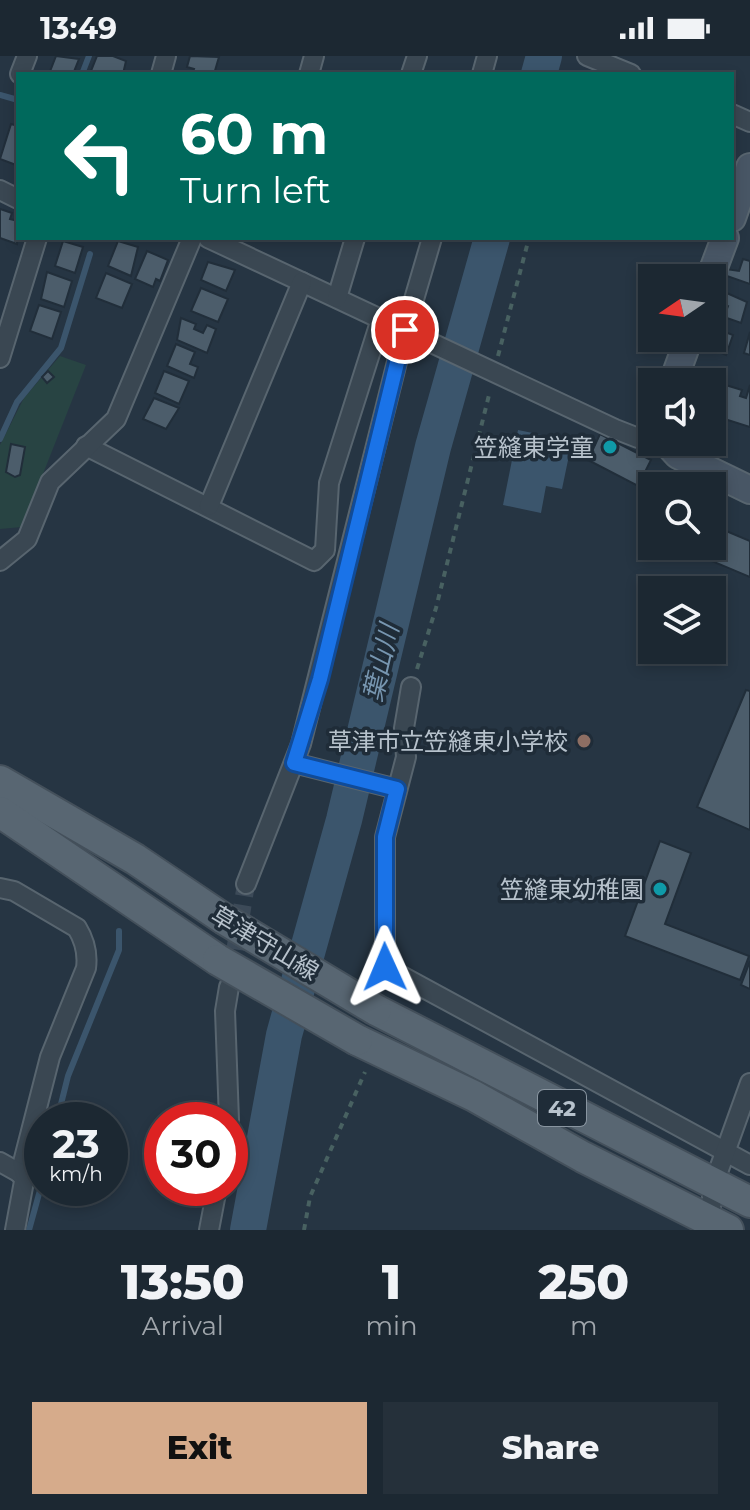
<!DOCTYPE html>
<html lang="en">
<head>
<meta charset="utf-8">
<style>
  :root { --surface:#1c2832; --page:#25303a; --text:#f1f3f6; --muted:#a0a6ac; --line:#3a444d; --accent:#d6ab8b }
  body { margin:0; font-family:Montserrat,"Noto Sans JP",sans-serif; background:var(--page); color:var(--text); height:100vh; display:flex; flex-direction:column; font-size:30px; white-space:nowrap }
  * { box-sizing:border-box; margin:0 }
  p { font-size:26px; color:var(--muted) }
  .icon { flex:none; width:44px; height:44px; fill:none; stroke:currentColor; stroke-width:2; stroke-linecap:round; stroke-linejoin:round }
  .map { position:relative; height:1174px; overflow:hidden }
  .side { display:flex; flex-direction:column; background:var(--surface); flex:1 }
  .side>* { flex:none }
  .top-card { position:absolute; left:16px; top:16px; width:718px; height:168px; border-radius:0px; box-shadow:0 4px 12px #0003,0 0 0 2px var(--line); background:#00695c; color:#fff; overflow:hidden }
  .needle { width:52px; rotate:257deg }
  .fabs { position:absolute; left:638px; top:208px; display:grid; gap:16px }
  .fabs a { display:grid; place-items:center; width:88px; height:88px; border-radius:0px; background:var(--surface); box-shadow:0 4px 12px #0003,0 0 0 2px var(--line); font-size:40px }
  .speed { position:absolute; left:24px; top:1046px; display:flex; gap:16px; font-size:40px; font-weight:700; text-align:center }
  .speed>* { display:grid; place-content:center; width:104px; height:104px; border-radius:50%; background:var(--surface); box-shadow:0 4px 12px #0003,0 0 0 2px var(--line); line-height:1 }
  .speed small { font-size:20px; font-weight:400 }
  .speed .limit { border:12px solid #d22; background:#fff; color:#111 }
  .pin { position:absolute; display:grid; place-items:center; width:68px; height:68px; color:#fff; margin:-34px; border:4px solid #fff; border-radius:50%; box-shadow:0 2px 8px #0007 }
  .me { position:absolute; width:88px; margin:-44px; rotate:359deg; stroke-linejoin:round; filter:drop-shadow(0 0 6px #0008) }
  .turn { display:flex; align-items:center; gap:28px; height:168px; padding:0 32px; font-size:36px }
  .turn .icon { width:104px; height:104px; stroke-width:2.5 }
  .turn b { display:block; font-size:56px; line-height:68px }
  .eta { display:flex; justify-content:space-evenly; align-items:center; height:136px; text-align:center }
  .eta b { font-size:48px; font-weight:800; line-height:56px }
  .action { display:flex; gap:16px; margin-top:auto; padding:16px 32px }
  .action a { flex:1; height:92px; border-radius:0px; background:var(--accent); color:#111; font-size:32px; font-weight:800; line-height:92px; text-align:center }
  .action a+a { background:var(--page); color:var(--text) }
  .status { display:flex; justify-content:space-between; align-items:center; height:56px; padding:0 40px; background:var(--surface); direction:ltr }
  .status svg { height:22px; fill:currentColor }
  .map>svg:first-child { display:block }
</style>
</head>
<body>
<div class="status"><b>13:49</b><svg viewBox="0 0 49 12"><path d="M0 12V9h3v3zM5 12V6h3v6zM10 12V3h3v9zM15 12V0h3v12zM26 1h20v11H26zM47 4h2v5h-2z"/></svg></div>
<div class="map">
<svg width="750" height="1174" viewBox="0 0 750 1174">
  <rect width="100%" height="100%" fill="#263543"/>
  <path fill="#284443" d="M60 300 86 309 22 471 0 473V389L24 342Z"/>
  <path fill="#3b556c" d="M518 374 572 385 562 433 546 430 541 457 503 449Z"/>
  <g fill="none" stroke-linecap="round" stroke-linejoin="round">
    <g stroke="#3b556c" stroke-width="6">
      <path d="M82 18 89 0"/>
      <path d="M0 39 18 44"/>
      <path d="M0 383 17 346 61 292 90 198"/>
      <path d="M57 1064 68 1020 119 894V875"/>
      <path d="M29 1174 42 1127"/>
    </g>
    <g stroke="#3b556c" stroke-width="36">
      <path d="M539 18 544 0"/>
      <path d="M248 1174 284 979 344 764 433 391 492 182"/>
    </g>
  </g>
  <g fill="#4c5d6b" stroke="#212e3a" stroke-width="2">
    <path d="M56 0 79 3 73 18H49Z"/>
    <path d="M97 0H113L126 5 123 18 91 15Z"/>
    <path d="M190 0 219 1 214 18H192L194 13 187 11Z"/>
    <path d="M11 68 18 70 16 109 0 103Z"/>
    <path d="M0 153 12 157 10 163 18 165 17 188 0 182Z"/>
    <path d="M63 185 83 191 75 217 55 210Z"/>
    <path d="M118 185 138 191 131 220 108 210Z"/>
    <path d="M147 195 168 204 160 225 156 223 153 231 135 223Z"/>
    <path d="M743 203 750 205V228L724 219 726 213 739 215Z"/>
    <path d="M208 206 235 214 226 235 201 224Z"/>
    <path d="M47 216 72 225 64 251 41 243Z"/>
    <path d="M106 217 132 228 122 252 96 242Z"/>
    <path d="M201 232 228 243 218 266 191 255Z"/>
    <path d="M720 234 747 246 741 267 724 261 728 250 716 246Z"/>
    <path d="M39 249 61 256 52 283 30 275Z"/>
    <path d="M181 262 196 268 194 273 203 277 207 269 216 273 207 297 177 284Z"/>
    <path d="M712 271 733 279 726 299 705 290 704 282H712Z"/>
    <path d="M750 276V299L744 297Z"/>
    <path d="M176 288 195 296 190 308 198 311 194 322 167 310Z"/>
    <path d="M48 315 54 321 47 327 42 321Z"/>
    <path d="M164 315 189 325 179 348 155 337Z"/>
    <path d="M694 320 714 327 712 332V326H692Z"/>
    <path d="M719 327 742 334 740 340 746 342 750 329V371L712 359Z"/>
    <path d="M154 342 179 352 166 373 143 363Z"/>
    <path d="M712 368 727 374 718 396 694 386H712Z"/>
    <path d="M600 378 651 404 638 430 588 404Z"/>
    <path d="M11 388 25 391 20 419 15 421 6 416Z"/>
    <path d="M712 469 750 485V521L676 490H712Z"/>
    <path d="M746 634 750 635V774L697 751Z"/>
    <path d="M660 785 691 797 665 868 749 900 740 924 625 880Z"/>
    <path d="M750 905V933L741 929Z"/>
  </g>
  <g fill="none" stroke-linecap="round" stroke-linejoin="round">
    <path stroke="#3c4a58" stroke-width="18" stroke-dasharray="18 9" stroke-linecap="butt" d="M231 920 246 828"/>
    <g stroke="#58656f" stroke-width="22">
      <g id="street">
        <path d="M587 0 631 18"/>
        <path d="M20 18 27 0"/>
        <path d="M161 18 166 0"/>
        <path d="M309 18 314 0"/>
        <path d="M411 18 417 0"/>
        <path d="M482 18 487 0"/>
        <path d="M732 58 750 66"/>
        <path d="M0 134 18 143"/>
        <path d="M208 182 615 373 638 382H652"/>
        <path d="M337 242 355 182"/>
        <path d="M0 302 37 182"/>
        <path d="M86 390 314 505 325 494 329 427 381 263"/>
        <path d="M209 450 302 226"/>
        <path d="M0 505 27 483 50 426 116 363 192 182"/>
        <path d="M411 631 404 672 406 701 385 781V911L750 1109"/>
        <path d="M294 707 397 733"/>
        <path d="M246 828 301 688 405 274 432 182"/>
        <path d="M0 832 14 835 77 872C85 885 88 897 86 912L50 1001 20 1118"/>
        <path d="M229 931 225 955 229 1064"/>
        <path d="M0 1106 25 1120 15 1174"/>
        <path d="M209 1174 217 1132"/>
        <path d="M709 1174 713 1130 750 1027"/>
      </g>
    </g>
    <g stroke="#58656f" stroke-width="30">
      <g id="secondary">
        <path d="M732 162 750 111"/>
        <path d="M710 222 725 182"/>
        <path d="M673 326 689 282"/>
        <path d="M666 386 678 399 750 434"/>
      </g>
    </g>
    <g stroke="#44505b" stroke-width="34">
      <g id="primary">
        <path d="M0 725 135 803 224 863"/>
        <path d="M0 756 218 904"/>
        <path d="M376 954 750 1146"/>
        <path d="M357 984 474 1040 583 1101 728 1174"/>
      </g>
    </g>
    <g stroke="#486161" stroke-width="4" stroke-dasharray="6 6" stroke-linecap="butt">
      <path d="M498 300 529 182"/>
      <path d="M417 613 436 552 490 335"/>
      <path d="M304 1174 310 1141 365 1016"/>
    </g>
    <use href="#street" stroke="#3a4752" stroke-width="18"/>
    <use href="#secondary" stroke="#485665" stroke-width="26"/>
    <use href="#primary" stroke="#586672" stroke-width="30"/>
    <g stroke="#44505b" stroke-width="34" stroke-linecap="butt">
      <g id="primary-bridge">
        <path d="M224 863 376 954"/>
        <path d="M218 904 357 984"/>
      </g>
    </g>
    <use href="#primary-bridge" stroke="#586672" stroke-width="30"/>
  </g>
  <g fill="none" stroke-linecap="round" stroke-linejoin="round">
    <g stroke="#114b97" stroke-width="20">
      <path id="route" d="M385 911V781L397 733 294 707 320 623 405 274"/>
    </g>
    <use href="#route" stroke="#1a73e8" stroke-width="14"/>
  </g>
  <g fill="#0f9aa8" stroke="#1f2c38" stroke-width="3">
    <circle cx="610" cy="391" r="8"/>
    <circle cx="660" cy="833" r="8"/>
  </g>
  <circle fill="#8d6e63" stroke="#1f2c38" stroke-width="3" cx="584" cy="685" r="8"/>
  <g text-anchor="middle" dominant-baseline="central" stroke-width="7" stroke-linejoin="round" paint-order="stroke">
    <rect fill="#1f2c38" stroke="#8995a0" stroke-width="2" x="538" y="1034" width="48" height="36" rx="6"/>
    <g font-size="22" font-weight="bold" fill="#b7c2cc">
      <text x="562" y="1052">42</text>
    </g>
    <g font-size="24" fill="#b7c2cc" stroke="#1f2c38" text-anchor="end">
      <text x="594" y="391">笠縫東学童</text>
      <text x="568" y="685">草津市立笠縫東小学校</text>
      <text x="644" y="833">笠縫東幼稚園</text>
    </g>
    <g font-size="24" fill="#b7c2cc" stroke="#1f2c38">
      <text transform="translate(265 887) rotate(31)">草津守山線</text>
    </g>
    <g font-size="26" font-style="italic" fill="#7796b0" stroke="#1f2c38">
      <text transform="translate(381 607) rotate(-77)">葉山川</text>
    </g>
  </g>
</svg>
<div class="fabs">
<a><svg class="needle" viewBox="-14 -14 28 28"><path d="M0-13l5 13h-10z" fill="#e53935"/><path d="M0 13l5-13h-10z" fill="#a0a6ac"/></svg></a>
<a><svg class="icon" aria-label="sound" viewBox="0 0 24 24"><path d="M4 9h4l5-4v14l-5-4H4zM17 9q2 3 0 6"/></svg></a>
<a><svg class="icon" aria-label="search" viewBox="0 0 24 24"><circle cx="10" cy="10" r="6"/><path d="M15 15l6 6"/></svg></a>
<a><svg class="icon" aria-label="layers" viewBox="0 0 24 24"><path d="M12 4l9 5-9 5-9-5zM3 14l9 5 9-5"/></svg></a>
</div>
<div class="speed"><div>23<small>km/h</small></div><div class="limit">30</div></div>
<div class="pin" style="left:405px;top:274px;background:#d93025"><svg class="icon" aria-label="arrive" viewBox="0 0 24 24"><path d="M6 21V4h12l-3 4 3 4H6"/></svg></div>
<svg class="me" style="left:385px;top:911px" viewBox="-20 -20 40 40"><path d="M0-17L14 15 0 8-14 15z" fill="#1a73e8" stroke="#fff" stroke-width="4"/></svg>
<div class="top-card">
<div class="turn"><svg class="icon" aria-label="left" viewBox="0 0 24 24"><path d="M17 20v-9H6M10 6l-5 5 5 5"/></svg><div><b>60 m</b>Turn left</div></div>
</div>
</div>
<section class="side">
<div class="eta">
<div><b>13:50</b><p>Arrival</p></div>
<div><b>1</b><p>min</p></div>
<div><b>250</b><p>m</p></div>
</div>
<div class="action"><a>Exit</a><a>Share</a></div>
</section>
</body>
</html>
